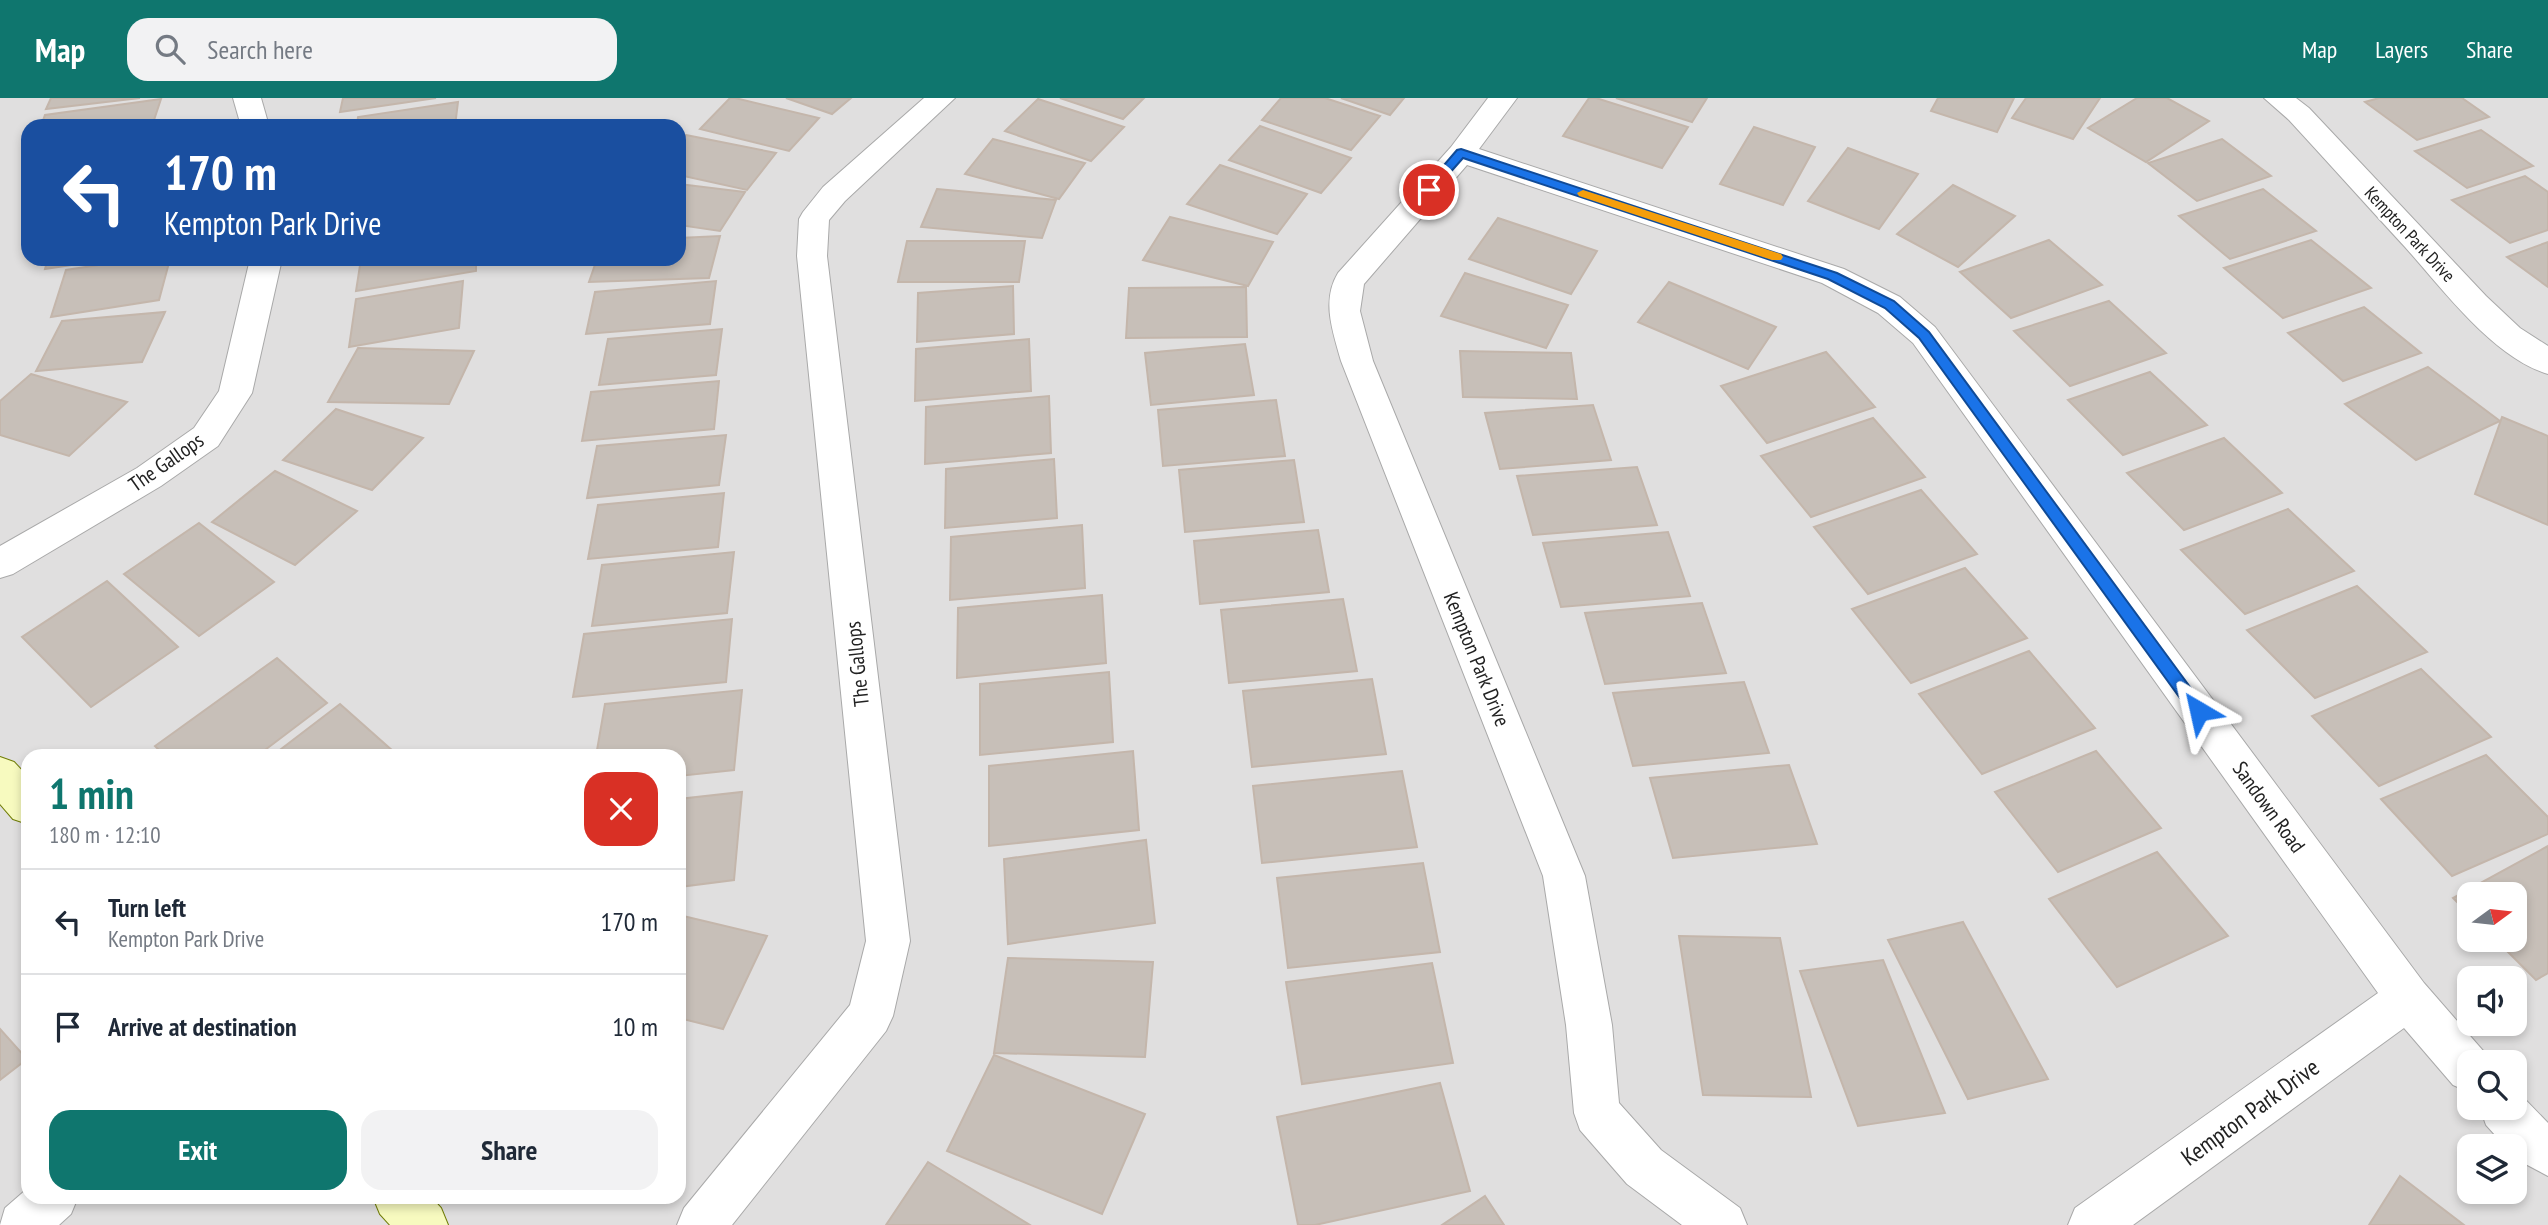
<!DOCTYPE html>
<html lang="en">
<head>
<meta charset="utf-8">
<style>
  :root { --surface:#fff; --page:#f2f2f3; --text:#1f2937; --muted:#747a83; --line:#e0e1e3; --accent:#0f766e }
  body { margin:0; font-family:"PT Sans Narrow",sans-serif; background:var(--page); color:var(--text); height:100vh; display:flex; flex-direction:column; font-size:26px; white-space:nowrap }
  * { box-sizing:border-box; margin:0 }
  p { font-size:23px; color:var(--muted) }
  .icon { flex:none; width:38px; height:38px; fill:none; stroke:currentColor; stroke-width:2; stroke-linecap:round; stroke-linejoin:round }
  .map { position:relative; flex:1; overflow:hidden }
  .panel { position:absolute; left:21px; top:651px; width:665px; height:455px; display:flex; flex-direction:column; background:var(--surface); border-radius:21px; box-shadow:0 4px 10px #0003 }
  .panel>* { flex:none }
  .hud { position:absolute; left:21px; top:21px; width:665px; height:147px; border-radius:21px; box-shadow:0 4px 10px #0003; background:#1a4fa0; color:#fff; overflow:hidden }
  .needle { width:46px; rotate:75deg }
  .fabs { position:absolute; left:2457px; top:784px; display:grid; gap:14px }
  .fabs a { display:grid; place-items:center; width:70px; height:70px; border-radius:14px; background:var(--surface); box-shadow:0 4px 10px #0003; font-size:35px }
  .pin { position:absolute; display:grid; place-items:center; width:60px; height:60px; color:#fff; margin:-30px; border:4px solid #fff; border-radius:50%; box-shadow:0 2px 7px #0007 }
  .me { position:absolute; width:77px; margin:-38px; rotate:324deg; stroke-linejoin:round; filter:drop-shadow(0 0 5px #0008) }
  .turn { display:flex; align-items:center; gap:24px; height:147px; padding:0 28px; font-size:32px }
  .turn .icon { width:91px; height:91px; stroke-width:2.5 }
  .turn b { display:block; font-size:49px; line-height:60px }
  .round { display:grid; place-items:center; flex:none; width:74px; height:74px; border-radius:21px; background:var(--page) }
  .summary { display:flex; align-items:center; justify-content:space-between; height:119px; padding:0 28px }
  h1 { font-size:42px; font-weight:700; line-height:52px; color:var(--accent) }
  .button { display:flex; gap:14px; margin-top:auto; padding:14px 28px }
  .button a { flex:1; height:80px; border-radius:21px; background:var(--accent); color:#fff; font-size:28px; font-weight:700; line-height:80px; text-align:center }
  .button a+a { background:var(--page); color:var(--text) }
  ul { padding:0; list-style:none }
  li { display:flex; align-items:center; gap:21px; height:105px; padding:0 28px; border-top:2px solid var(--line) }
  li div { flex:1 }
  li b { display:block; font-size:26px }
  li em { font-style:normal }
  header { display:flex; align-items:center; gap:42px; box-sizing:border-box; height:98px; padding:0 35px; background:var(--accent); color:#fff }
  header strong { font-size:33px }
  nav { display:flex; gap:38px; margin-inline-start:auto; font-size:24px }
  .search { width:490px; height:63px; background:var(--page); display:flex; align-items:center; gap:18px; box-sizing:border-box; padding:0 24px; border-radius:21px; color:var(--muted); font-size:26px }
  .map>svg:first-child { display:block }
</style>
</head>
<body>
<header>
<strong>Map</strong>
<div class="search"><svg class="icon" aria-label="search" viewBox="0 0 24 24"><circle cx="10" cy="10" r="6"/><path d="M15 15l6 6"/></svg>Search here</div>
<nav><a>Map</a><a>Layers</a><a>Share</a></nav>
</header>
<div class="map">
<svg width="2548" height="1127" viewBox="0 0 2548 1127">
  <rect width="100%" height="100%" fill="#f2efe9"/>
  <path fill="#e0dfdf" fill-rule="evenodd" d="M0 0H2548V1127H0ZM28 28H679V161H28ZM28 658H679V1099H28ZM2469 796H2515V842H2469ZM2469 880H2515V926H2469ZM2469 964H2515V1010H2469ZM2469 1048H2515V1094H2469Z"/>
  <g fill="#c7bfb8" stroke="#c4b6ab" stroke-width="2">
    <path d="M51 0H140L46 11Z"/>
    <path d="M343 0H436L340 14Z"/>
    <path d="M730 0H735L819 20 789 53 700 31Z"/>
    <path d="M786 0H851L832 16Z"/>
    <path d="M1060 0H1144L1123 21Z"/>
    <path d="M1281 0H1325L1380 18 1351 52 1262 22Z"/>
    <path d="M1341 0H1404L1390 17Z"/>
    <path d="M1589 0H1596L1688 29 1662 70 1563 38Z"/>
    <path d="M1616 0H1707L1692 24Z"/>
    <path d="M1938 0H2014L1997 34 1931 13Z"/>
    <path d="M2026 0H2100L2073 41 2012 20Z"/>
    <path d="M2137 0H2167L2209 23 2146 64 2088 30Z"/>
    <path d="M2379 0H2462L2489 19 2417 42 2365 4Z"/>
    <path d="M161 1 152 28H41L45 17Z"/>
    <path d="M1038 1 1124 29 1091 63 1005 33Z"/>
    <path d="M458 4 455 28H357L358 19Z"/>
    <path d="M1260 28 1351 60 1321 95 1229 62Z"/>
    <path d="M1754 29 1815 49 1783 107 1720 86Z"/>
    <path d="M2481 32 2533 68 2467 90 2415 53Z"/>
    <path d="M686 37 776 55 747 92 679 77V46Z"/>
    <path d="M993 41 1085 65 1059 101 965 76Z"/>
    <path d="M2222 41 2271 78 2197 103 2148 65Z"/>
    <path d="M1848 50 1918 76 1879 131 1808 103Z"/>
    <path d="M1220 67 1307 96 1277 136 1187 106Z"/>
    <path d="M2525 78 2548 94V132L2510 145 2452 102Z"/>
    <path d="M679 86 745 94 720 133 679 127Z"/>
    <path d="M1953 87 2015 118 1958 169 1897 136Z"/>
    <path d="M937 91 1056 102 1042 140 921 129Z"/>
    <path d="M2263 91 2316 133 2230 161 2179 118Z"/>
    <path d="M1170 119 1273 144 1248 188 1143 162Z"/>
    <path d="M1498 120 1597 153 1571 196 1469 161Z"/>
    <path d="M720 138 709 180 589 184 597 161H679V140Z"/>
    <path d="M2049 142 2102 187 2011 220 1960 174Z"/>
    <path d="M2311 142 2371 190 2283 220 2224 170Z"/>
    <path d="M907 143H1025L1019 184H898Z"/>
    <path d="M2548 144V189L2507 159Z"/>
    <path d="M48 161H111L45 171Z"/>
    <path d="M139 161H170L159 202 51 219 66 172Z"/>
    <path d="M361 161H476V173L356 193Z"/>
    <path d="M1465 175 1568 207 1546 250 1441 218Z"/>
    <path d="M463 183 459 230 349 249 356 201Z"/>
    <path d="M716 183 710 226 586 236 595 194Z"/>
    <path d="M1669 184 1776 229 1748 271 1638 224Z"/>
    <path d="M1013 188 1014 236 917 244 918 195Z"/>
    <path d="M1246 189 1247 239 1126 240 1129 190Z"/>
    <path d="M2109 203 2166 255 2070 288 2014 233Z"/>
    <path d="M2364 209 2421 255 2343 283 2288 235Z"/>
    <path d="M165 214 142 264 36 273 62 223Z"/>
    <path d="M722 231 716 277 599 287 608 241Z"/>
    <path d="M1029 241 1031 293 915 303 916 251Z"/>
    <path d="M1245 246 1254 297 1151 307 1145 255Z"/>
    <path d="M358 250 474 253 449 306 328 304Z"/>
    <path d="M1460 253 1571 255 1577 301 1463 299Z"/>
    <path d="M1826 254 1875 309 1767 345 1721 288Z"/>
    <path d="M2428 269 2500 323 2416 362 2345 306Z"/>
    <path d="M2150 274 2207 327 2123 357 2068 302Z"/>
    <path d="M31 276 127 304 69 358 0 337V303Z"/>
    <path d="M719 283 714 331 582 343 591 294Z"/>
    <path d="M1049 298 1051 355 925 366 926 309Z"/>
    <path d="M1276 302 1285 358 1163 368 1158 312Z"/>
    <path d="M1593 307 1611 362 1500 371 1485 315Z"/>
    <path d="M336 311 423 340 372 392 283 362Z"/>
    <path d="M2502 319 2548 338V427L2475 396Z"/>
    <path d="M1873 320 1925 379 1811 419 1761 358Z"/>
    <path d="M726 337 719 387 587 400 597 348Z"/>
    <path d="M2224 340 2282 395 2184 432 2127 375Z"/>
    <path d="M1054 361 1057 420 945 430 946 371Z"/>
    <path d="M1294 362 1304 424 1185 434 1179 372Z"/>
    <path d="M1637 369 1657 427 1533 437 1517 378Z"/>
    <path d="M275 373 357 413 295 467 212 424Z"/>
    <path d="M1921 392 1977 456 1868 496 1814 429Z"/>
    <path d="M724 395 718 449 588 461 598 407Z"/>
    <path d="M2288 411 2354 473 2245 516 2181 452Z"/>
    <path d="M199 425 274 484 199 538 124 476Z"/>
    <path d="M1082 427 1085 490 950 502 951 439Z"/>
    <path d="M1318 432 1329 494 1200 506 1194 443Z"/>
    <path d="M1668 434 1690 498 1561 509 1543 445Z"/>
    <path d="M734 454 727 515 592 528 602 467Z"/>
    <path d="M1965 470 2027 540 1911 585 1852 511Z"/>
    <path d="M107 483 178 549 91 609 22 539Z"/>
    <path d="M2357 488 2427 554 2315 600 2247 532Z"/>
    <path d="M1102 497 1106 565 957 580 958 510Z"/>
    <path d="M1343 501 1357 573 1229 585 1221 512Z"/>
    <path d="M1702 505 1726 575 1605 586 1585 515Z"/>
    <path d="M732 521 726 584 573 599 584 536Z"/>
    <path d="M2029 553 2095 630 1982 676 1919 596Z"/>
    <path d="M277 560 327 605 257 658H165L155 648Z"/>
    <path d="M2421 571 2491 639 2379 688 2312 618Z"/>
    <path d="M1109 574 1113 644 980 657V586Z"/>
    <path d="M1372 581 1386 656 1252 669 1243 593Z"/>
    <path d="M1744 584 1769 655 1633 668 1613 595Z"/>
    <path d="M742 592 734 672 679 678V658H596L605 606Z"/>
    <path d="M340 606 394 654 389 658H272Z"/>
    <path d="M1133 653 1139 732 989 748V668Z"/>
    <path d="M2096 653 2161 730 2058 774 1995 694Z"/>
    <path d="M2486 657 2548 719V736L2452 778 2381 701Z"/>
    <path d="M1789 667 1817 746 1673 760 1650 680Z"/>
    <path d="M1402 673 1417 749 1262 765 1253 688Z"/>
    <path d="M742 694 734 782 679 789V701Z"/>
    <path d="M1146 742 1155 825 1008 846 1004 761Z"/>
    <path d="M2548 748V875L2536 882 2496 842H2515V796H2469V816L2453 800Z"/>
    <path d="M2157 754 2228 838 2117 889 2049 801Z"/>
    <path d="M1423 765 1440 854 1288 870 1277 780Z"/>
    <path d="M679 817 767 838 723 931 679 920Z"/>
    <path d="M1963 824 2048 981 1968 1001 1888 842Z"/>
    <path d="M1679 838 1780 840 1811 999 1703 997Z"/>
    <path d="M1008 860 1153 864 1145 959 994 955Z"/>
    <path d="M1883 862 1945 1015 1858 1028 1800 873Z"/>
    <path d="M1432 865 1453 965 1302 986 1286 884Z"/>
    <path d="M0 931 27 961 0 982Z"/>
    <path d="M994 957 1145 1016 1102 1116 947 1053Z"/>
    <path d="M1440 985 1470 1093 1315 1127H1298L1277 1019Z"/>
    <path d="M928 1064 1030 1127H886Z"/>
    <path d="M2400 1078 2464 1127H2369Z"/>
    <path d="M1485 1098 1504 1127H1442Z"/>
  </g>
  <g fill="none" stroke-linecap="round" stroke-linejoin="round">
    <g stroke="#a9a9a9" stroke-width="2">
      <g id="street">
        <path d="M233 0H261L269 28H241Z"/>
        <path d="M924 0H955L845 103 829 122 827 158 910 843 893 918 886 933 732 1127H677L684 1110 850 907 866 843 797 158 799 121 803 114 823 89Z"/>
        <path d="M1488 0H1517L1479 51 1844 171 1900 199 1935 229 2424 885 2485 955 2489 964H2469V994L2453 987 2404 930 2133 1127H2068L2075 1110 2378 895 1913 245 1878 215 1822 185 1467 67 1364 186 1360 213 1373 263 1585 778 1612 927 1619 1005 1661 1052 1740 1110 1747 1127H1682L1627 1086 1580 1032 1574 1015 1566 927 1543 778 1341 263C1333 234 1321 203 1338 175L1451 49Z"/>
        <path d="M2264 0H2296L2309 10 2486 198 2520 230 2548 248V276C2493 260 2442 190 2405 149 2366 107 2328 64 2289 22Z"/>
        <path d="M250 161H282L252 295 218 348 161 388 13 476 0 480V448L137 370 194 330 219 293Z"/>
        <path d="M2515 991 2548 1025V1078L2516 1061 2515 1048H2505L2486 1027 2480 1010H2515Z"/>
        <path d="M28 1090V1099H78L71 1116 59 1127H0L5 1110Z"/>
      </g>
    </g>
    <g stroke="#707d05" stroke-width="2">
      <g id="secondary">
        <path d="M0 659 14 664 28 679V726L13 721 0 706Z"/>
        <path d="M373 1099H431L441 1110 448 1127H390L380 1116Z"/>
      </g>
    </g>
    <use href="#street" fill="#fff" fill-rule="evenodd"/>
    <use href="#secondary" fill="#f7fabf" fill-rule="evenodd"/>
  </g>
  <path fill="#1a73e8" stroke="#114b97" stroke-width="2" d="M1461 51 1837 175 1894 203 1929 234 2204 608 2207 613 2204 618H2193L1919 240 1885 210 1828 181 1463 60 1433 94H1425V89L1457 52Z"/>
  <path fill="#f59e0b" d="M1583 92 1781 156 1783 159 1781 162H1772L1579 98 1577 95Z"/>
  <g text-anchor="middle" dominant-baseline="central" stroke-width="5" stroke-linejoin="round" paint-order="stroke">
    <g font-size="18" fill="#222" stroke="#fff">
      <text transform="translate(2410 136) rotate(47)">Kempton Park Drive</text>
    </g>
    <g font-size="21" fill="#222" stroke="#fff">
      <text transform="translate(166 364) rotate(-35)">The Gallops</text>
      <text transform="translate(1477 561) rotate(68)">Kempton Park Drive</text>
      <text transform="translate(857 566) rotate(-96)">The Gallops</text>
      <text transform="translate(2269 709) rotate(54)">Sandown Road</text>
    </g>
    <g font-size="24" fill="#222" stroke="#fff">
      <text transform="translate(2250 1014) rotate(-36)">Kempton Park Drive</text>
    </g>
  </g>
</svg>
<div class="fabs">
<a><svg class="needle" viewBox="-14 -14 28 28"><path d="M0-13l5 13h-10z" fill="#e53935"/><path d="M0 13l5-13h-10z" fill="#747a83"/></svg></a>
<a><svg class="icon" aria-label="sound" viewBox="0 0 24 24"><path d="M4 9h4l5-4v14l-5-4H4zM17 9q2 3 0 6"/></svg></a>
<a><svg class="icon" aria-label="search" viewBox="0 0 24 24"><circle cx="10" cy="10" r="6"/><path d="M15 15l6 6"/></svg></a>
<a><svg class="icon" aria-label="layers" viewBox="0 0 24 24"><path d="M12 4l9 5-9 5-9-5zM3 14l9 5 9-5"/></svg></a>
</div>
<div class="pin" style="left:1429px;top:92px;background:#d93025"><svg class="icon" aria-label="arrive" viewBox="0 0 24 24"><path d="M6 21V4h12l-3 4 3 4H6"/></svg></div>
<svg class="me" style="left:2199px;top:613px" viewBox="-20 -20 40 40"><path d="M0-17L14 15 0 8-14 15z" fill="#1a73e8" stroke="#fff" stroke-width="4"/></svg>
<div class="hud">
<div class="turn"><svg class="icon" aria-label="left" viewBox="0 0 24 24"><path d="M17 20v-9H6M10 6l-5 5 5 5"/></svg><div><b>170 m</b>Kempton Park Drive</div></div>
</div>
<section class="panel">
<div class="summary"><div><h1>1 min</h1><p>180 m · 12:10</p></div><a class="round" style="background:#d93025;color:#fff"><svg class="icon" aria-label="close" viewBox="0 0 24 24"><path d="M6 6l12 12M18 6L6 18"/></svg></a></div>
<ul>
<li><svg class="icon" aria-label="left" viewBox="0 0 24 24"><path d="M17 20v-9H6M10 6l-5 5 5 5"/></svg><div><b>Turn left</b><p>Kempton Park Drive</p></div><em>170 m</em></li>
<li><svg class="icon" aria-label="arrive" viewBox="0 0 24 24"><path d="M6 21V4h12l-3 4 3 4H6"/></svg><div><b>Arrive at destination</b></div><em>10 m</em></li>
</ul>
<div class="button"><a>Exit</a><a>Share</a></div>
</section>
</div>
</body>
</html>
